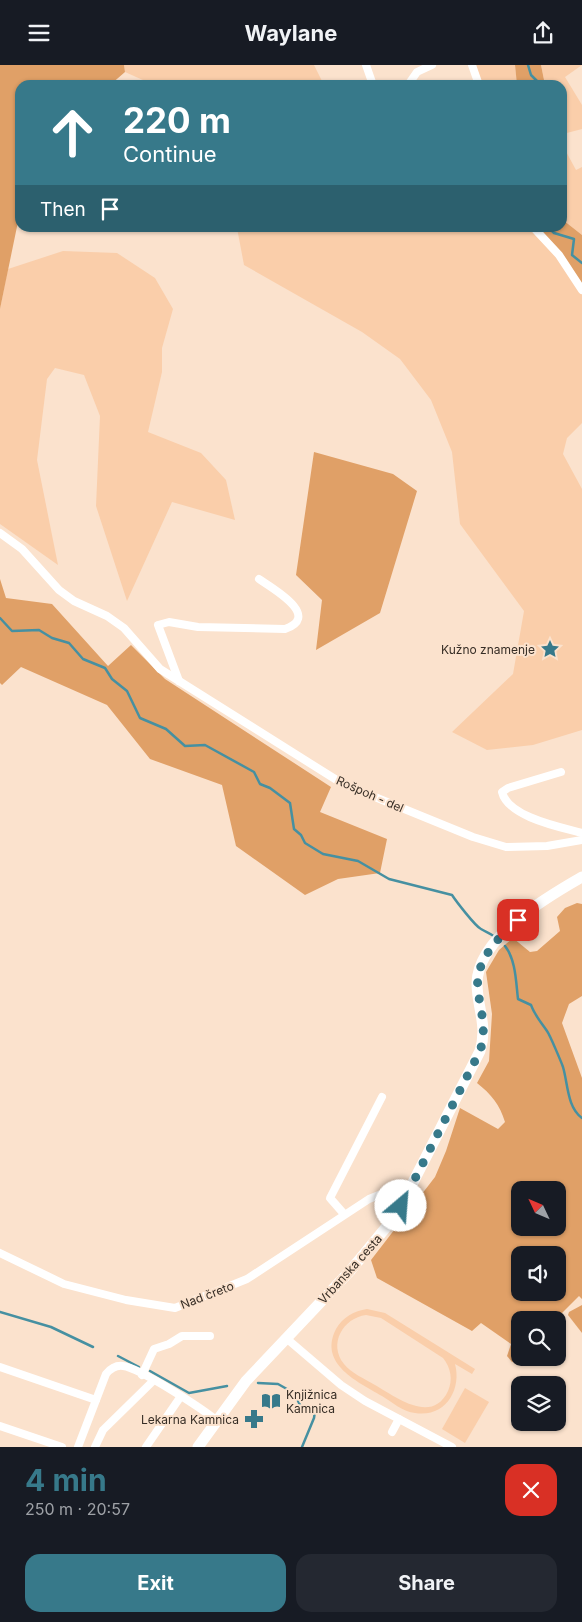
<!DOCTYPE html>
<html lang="en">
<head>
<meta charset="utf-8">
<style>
  :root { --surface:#171b24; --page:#242831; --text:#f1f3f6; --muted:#9ea1a6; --accent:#37798a }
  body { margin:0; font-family:Inter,sans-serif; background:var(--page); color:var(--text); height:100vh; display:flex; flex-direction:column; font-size:19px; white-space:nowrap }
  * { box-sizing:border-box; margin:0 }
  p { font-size:16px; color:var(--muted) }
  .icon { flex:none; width:28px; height:28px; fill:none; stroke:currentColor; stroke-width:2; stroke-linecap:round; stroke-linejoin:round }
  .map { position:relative; height:1382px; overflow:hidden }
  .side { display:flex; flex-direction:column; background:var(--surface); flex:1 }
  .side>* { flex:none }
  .hud { position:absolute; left:15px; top:15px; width:552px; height:152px; border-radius:15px; box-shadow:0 1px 4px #0004; background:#37798a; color:#fff; overflow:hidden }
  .needle { width:32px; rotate:314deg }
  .fabs { position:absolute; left:511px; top:1116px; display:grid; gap:10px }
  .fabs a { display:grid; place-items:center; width:55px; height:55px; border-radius:10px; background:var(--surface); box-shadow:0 1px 4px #0004; font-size:25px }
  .pin { position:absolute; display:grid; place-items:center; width:42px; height:42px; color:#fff; margin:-21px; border-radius:10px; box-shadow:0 2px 8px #0006 }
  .me { position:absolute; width:55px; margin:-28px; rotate:27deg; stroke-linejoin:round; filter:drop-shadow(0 0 4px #0008) }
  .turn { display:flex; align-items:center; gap:18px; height:105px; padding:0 25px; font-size:22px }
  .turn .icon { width:65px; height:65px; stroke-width:2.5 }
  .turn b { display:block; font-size:35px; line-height:42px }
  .then { display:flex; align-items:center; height:48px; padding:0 25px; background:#0003; gap:10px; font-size:19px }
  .round { display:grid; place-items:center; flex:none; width:52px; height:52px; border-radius:15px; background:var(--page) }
  .headline { display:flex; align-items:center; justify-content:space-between; height:85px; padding:0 25px }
  h1 { font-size:30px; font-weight:700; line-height:38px; color:var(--accent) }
  .button { display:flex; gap:10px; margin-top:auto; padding:10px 25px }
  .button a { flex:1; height:58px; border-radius:15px; background:var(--accent); color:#fff; font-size:20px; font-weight:700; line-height:58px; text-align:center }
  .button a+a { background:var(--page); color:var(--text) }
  header { display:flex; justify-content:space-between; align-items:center; height:65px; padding:0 25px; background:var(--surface); font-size:22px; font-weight:700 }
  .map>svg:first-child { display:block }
</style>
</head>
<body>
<header><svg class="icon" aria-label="menu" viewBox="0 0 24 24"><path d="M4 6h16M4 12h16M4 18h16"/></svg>Waylane<svg class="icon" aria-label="share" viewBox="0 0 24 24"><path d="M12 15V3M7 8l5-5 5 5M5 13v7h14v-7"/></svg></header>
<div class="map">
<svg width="582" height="1382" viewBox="0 0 582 1382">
  <rect width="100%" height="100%" fill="#fbe2cd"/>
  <g fill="#faceaa" fill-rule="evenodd">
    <path d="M124 0H314L324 20H154L125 7Z"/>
    <path d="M471 0H515L517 20H479Z"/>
    <path d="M541 0H582L565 12 582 40V64L563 69 562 20H545Z"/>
    <path d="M563 81 576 105 582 102V170L563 155Z"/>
    <path d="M237 163H539L551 181 582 219V358L567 373 563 389 582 424V665L533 680 487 685 452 667 513 609 524 546 460 459 452 387 431 335 400 294 362 267 244 200Z"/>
    <path d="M63 186 117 188 155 213 173 244 162 283V307L148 367 201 388 226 415 235 455 172 437 127 536 96 441 100 351 84 310 55 303 47 314 37 395 58 500 0 459V244L8 204Z"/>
    <path d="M367 1244 385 1248 475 1304 472 1309 455 1299C462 1325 445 1353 415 1348 403 1347 392 1337 382 1331 358 1317 318 1299 336 1264 343 1252 354 1246 367 1244ZM366 1250 381 1253 443 1293C451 1303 453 1315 448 1326 432 1360 396 1332 375 1320 365 1314 351 1308 344 1299 328 1279 343 1253 366 1250Z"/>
    <path d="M465 1323 489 1337 465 1378 442 1364Z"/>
  </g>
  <g fill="#e0a067" fill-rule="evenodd">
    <path d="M0 0H124L125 7 110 20H20V147L0 244Z"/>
    <path d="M515 0H541L545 20H517Z"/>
    <path d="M563 155 582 170V219L551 181 539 163 562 162Z"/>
    <path d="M314 387 393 409 417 426 380 548 316 585 322 535 296 510Z"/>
    <path d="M0 514 6 533 52 539 108 601 131 580 165 614 331 722 320 747 387 774 380 808 338 814 305 830 236 781 222 720 150 694 107 640 21 602 2 620 0 618Z"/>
    <path d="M577 838 582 839V931L569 939 562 958 582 1013V1234L579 1231 555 1255H520V1292L526 1293 519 1296 512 1297 507 1291 511 1279 481 1258 472 1266 377 1213 371 1195 435 1112 446 1086 460 1043 498 1064 505 1057C500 1040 491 1029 477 1018L489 996 492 949 486 907 499 885 513 873 530 887 537 886 560 866 557 852 565 843ZM520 1125H558V1162H520ZM520 1190H558V1228H520Z"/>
    <path d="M582 1240V1268L568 1250 569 1247Z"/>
  </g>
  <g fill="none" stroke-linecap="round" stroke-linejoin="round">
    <g stroke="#4690a1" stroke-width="2.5">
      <path d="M528 0 531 10 537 16V20"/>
      <path d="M548 162 554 168 574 174 572 190 582 198"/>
      <path d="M0 553 12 566 39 565 52 573 69 578 83 594 105 603 112 614 127 626 140 653 166 664 185 681 205 680 254 707 260 719 270 723 290 738 294 764 301 770 305 778 323 789 358 796 389 814 452 830C456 836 475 861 481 864 486 867 490 868 495 872"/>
      <path d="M505 881C516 895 516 918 518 934L531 940C535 951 541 957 547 966 550 970 562 999 563 1002 568 1019 567 1042 582 1053"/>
      <path d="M0 1247 51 1262 93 1282"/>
      <path d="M118 1291 139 1302"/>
      <path d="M150 1306 189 1328 227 1321"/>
      <path d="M258 1318 278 1319 294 1328 300 1340 315 1346 314 1353 302 1382"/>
    </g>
    <g stroke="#fff" stroke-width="8">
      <path d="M366 0 373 20"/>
      <path d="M472 0 479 20"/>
      <path d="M408 20 417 7 432 0"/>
      <path d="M533 162 559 190 582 225"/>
      <path d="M0 468 22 484 59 525 74 536 107 551 124 563 160 604 343 719 473 772 506 782 547 781 582 775"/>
      <path d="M179 616 158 560 169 557 198 562 285 564C322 551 272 523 259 514"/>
      <path d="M561 707 508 723 502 727C508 752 560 762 582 768"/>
      <path d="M344 1149 330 1133 382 1032"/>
      <path d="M0 1188 64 1219 126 1235 175 1243 247 1214 369 1134 379 1130 401 1141"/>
      <path d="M286 1273 341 1320 365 1336 452 1382"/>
      <path d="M0 1302 96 1335"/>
      <path d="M142 1310 154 1284 169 1279 182 1271H210"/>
      <path d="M0 1361 62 1382"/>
      <path d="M392 1367 399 1354"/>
      <path d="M78 1382 106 1309C111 1303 116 1300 123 1301 140 1303 201 1343 216 1355"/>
      <path d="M95 1382 103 1365 153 1316"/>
      <path d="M146 1382 181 1331"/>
    </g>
    <path stroke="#fff" stroke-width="11" d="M198 1382 246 1316 350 1206 388 1160 401 1141 480 986C488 960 477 943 477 918 478 872 547 832 582 812"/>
  </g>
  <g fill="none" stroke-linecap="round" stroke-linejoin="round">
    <path stroke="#37798a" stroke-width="9" stroke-dasharray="0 16.2" d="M401 1141 480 986C487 965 481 947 478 926 474 896 498 873 518 855"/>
  </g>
  <defs>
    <g id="sight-bare" transform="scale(1.5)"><path d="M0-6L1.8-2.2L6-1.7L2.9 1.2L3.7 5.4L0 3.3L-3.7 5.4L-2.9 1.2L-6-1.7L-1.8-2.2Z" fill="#37798a" stroke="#fbe2cd" stroke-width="2.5" paint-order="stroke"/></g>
    <g id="library-bare" transform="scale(1.5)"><path d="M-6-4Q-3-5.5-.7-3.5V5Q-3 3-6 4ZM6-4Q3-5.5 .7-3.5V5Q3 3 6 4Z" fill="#37798a" stroke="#fbe2cd" stroke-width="2.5" paint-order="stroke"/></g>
    <g id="pharmacy-bare" transform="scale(1.5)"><path d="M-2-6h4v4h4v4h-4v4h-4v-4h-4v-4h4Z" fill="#37798a" stroke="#fbe2cd" stroke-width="2.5" paint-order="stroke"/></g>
  </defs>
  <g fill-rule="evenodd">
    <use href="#sight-bare" x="550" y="584"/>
    <use href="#library-bare" x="271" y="1336"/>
    <use href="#pharmacy-bare" x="254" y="1354"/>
  </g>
  <g text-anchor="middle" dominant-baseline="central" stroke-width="4" stroke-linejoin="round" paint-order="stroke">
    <g font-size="12" fill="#362d25" stroke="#fbe2cd" text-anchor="end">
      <text x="535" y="584">Kužno znamenje</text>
      <text x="286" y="1329" text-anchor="start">Knjižnica<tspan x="286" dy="14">Kamnica</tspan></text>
      <text x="239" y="1354">Lekarna Kamnica</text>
    </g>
    <g font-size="12" fill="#362d25" stroke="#fbe2cd">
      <text transform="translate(370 729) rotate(24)">Rošpoh - del</text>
      <text transform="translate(350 1204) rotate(-48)">Vrbanska cesta</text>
      <text transform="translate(207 1230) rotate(-21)">Nad čreto</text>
    </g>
  </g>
</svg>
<div class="fabs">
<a><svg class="needle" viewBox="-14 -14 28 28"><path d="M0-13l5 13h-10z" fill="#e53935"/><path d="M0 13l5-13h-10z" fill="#9ea1a6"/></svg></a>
<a><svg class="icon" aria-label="sound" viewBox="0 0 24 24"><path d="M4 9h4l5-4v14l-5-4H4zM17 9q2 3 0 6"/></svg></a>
<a><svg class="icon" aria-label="search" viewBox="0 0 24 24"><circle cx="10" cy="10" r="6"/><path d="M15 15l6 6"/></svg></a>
<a><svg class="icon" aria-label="layers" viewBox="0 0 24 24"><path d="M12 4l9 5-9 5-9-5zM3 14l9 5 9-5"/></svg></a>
</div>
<div class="pin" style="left:518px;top:855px;background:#d93025"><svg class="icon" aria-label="arrive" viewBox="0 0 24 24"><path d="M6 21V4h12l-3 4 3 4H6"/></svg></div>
<svg class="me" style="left:401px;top:1141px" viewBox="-20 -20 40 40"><circle r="19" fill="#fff"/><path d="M0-13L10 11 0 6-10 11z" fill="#37798a"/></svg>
<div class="hud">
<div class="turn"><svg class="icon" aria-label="ahead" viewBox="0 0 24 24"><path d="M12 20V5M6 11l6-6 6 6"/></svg><div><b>220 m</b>Continue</div></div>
<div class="then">Then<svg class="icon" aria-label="arrive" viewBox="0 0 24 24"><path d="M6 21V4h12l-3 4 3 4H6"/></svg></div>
</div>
</div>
<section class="side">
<div class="headline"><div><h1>4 min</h1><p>250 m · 20:57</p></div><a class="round" style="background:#d93025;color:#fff"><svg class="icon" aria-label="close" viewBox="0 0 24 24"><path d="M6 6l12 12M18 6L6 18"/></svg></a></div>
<div class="button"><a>Exit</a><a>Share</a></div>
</section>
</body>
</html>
